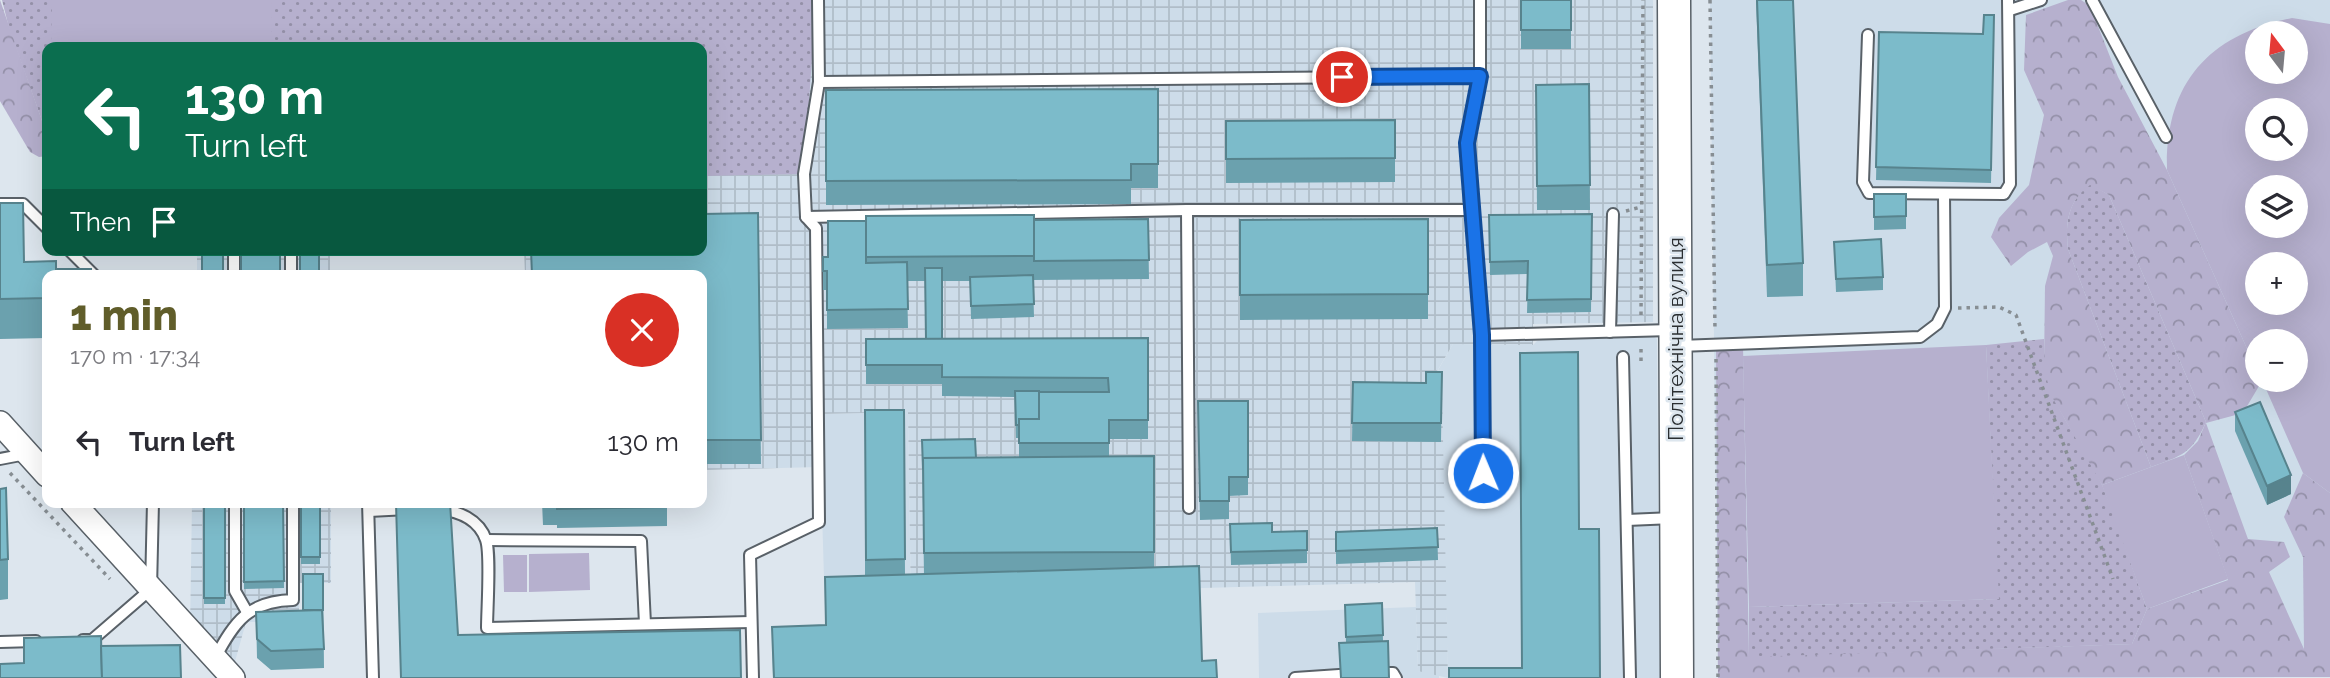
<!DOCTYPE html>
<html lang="en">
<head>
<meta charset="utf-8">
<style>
  :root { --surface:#fff; --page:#f7f7f7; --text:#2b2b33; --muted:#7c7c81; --accent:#605d2a }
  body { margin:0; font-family:Raleway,sans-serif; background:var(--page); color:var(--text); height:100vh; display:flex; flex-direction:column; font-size:26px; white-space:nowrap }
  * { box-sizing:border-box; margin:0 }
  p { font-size:23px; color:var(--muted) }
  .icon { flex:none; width:38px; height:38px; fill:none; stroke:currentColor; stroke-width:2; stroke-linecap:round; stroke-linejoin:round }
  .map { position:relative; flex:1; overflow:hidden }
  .sheet { position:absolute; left:42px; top:270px; width:665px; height:238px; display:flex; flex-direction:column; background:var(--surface); border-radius:14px; box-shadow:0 7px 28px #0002 }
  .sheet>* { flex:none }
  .guide { position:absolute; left:42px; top:42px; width:665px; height:214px; border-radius:14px; box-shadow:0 7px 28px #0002; background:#0b6e4f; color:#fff; overflow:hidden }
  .needle { width:46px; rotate:344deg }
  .tools { position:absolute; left:2245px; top:21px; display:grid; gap:14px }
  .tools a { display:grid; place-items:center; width:63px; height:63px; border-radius:50%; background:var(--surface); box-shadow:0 7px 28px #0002; font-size:35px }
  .pin { position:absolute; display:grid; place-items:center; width:60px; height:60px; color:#fff; margin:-30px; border:4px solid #fff; border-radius:50%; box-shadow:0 2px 7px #0007 }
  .me { position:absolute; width:77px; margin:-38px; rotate:359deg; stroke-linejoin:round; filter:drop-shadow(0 0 5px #0008) }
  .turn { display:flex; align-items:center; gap:24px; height:147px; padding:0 28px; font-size:32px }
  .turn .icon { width:91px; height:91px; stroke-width:2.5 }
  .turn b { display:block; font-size:49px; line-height:60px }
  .then { display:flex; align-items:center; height:66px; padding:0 28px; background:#0003; gap:14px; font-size:26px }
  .round { display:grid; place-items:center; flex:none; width:74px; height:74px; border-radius:37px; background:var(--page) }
  .head { display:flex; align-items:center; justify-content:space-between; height:119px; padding:0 28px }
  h1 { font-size:42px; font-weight:800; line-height:52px; color:var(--accent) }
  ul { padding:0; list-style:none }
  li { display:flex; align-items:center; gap:21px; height:105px; padding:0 28px }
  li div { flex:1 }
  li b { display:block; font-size:26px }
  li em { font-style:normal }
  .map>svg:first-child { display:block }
</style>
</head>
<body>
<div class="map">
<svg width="2330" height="678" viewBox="0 0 2330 678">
  <defs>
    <pattern id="industrial-grid" width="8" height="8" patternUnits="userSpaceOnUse" patternTransform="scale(1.75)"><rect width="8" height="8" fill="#cddce9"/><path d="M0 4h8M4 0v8" fill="none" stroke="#b0bdc8"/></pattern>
    <pattern id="grass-dots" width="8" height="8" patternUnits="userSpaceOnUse" patternTransform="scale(1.75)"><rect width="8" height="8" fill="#b6b0ce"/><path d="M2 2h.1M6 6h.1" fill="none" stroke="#9490a8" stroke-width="1.8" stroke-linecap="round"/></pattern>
    <pattern id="forest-crowns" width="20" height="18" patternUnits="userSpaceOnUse" patternTransform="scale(1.75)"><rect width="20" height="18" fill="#b6b0ce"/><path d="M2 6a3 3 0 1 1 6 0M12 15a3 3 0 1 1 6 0" fill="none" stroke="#9490a8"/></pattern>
  </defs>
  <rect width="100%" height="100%" fill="#dde6ee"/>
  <g fill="#cddce9" fill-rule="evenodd">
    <path d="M1710 0H2330V677L1718 678ZM2258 33H2296V72H2258ZM2258 110H2296V149H2258ZM2258 187H2296V226H2258ZM2258 264H2296V303H2258ZM2258 341H2296V380H2258Z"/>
    <path d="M1652 335 1657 339 1660 678H1448L1441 442 1426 391 1453 344 1533 345 1538 340Z"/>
    <path d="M908 412 911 608 825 610 819 414Z"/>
    <path d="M1416 607 1418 671 1439 673V678H1259L1258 613Z"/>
  </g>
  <g fill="url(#industrial-grid)">
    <path d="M329 0H1653V322L1533 324V345L1453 344 1426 390 1442 391 1448 678 1418 671 1415 582 1169 589 911 608 908 412 819 414V467L702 470V275H525L524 250H702V47Z"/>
    <rect x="197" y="250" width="133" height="25"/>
    <path d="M192 502H331V583H299V622H246L231 676 190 631Z"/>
  </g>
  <g fill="url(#grass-dots)">
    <path d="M2 0H816L804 174 702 176V47H47V135L9 28Z"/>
    <path d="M2090 184 2109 195 2206 422C2192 454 2181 456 2151 467L2068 249C2065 223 2068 201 2090 184Z"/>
    <path d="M2044 339C2044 410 2078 428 2103 487 2119 527 2132 568 2147 609L2132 644 1749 658V607L1998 599 1986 345Z"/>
  </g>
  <g fill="url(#forest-crowns)">
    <path d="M0 0 47 135V156L39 157 30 152 0 101Z"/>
    <path d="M2068 0H2081L2090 6 2118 77 2167 170 2257 371 2258 380 2262 381 2243 413 2206 423 2248 539 2284 542 2290 557 2269 572 2304 649H2330V677L1718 678 1716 346 1743 345 1749 657 2132 644 2147 609 2228 580 2184 455 2198 441 2206 422 2109 195 2090 185C2068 201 2065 223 2068 249L2151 467 2102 485 2051 395 2044 368 2045 286 2053 256 2047 242 2028 252 2011 266 1991 237 1999 218 2029 185 2044 115 2024 70 2026 15Z"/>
    <path d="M2303 473 2330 493V557H2303L2284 517Z"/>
  </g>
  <g fill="#b6b0ce" fill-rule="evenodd">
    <path d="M52 0H272L271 47H51Z"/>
    <path d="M2292 18 2330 24V493L2303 473 2262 380H2296V341H2258L2257 371 2167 170C2165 84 2208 35 2292 18ZM2258 33H2296V72H2258ZM2258 110H2296V149H2258ZM2258 187H2296V226H2258ZM2258 264H2296V303H2258Z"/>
    <path d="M1986 345 1999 599 1749 607 1743 356Z"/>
    <path d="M2184 455 2228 579 2147 609 2102 485Z"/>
    <path d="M589 553 590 590 529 592V554Z"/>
    <path d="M503 555H527V592H504Z"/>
    <path d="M2303 557H2330V649H2304Z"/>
  </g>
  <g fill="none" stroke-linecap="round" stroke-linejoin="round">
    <g stroke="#596168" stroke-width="14">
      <g id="lane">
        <path d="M818 0 819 82 804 174 806 217 1187 210H1472"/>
        <path d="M1480 0V76L1467 143 1482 335 1483 473"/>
        <path d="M2092 0 2166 137"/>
        <path d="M2010 10 2041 0"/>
        <path d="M1868 35 1863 182 1869 193 2004 194 2010 184 2008 0"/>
        <path d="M819 82 1480 76"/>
        <path d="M0 204H23L47 228"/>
        <path d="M1187 210 1189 508"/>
        <path d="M69 250 94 275"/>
        <path d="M234 250V275"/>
        <path d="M291 250V275"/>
        <path d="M1610 332 1613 214"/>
        <path d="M1482 335 1671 330"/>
        <path d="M1679 346 1920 337 1937 324 1945 308 1944 194"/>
        <path d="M1623 357 1630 678"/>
        <path d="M0 459 26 454"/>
        <path d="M235 502V591L247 612"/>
        <path d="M368 502 373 678"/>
        <path d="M438 509C458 511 479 519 486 540 491 554 487 610 487 628L751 622"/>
        <path d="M369 511 408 509"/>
        <path d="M1627 520 1673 518"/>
        <path d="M487 540 641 541 645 624"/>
        <path d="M83 640H92L151 589 153 502"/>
        <path d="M0 642 36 641"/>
        <path d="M215 658C235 621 249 601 293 600V502"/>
        <path d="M1377 673H1393L1396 678"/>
        <path d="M753 678 750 555 819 522 816 228 806 217"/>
        <path d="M1295 678 1354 674"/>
      </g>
    </g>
    <g stroke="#596168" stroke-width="26">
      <g id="street">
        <path d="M0 423 47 475"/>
        <path d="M72 502 233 678"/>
      </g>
    </g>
    <g stroke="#596168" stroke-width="35">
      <path id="secondary" d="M1674 0 1677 678"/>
    </g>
    <g stroke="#878e93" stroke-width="3.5" stroke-dasharray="3.5 5" stroke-linecap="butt">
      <path d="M1710 0 1715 330"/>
      <path d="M1626 211 1641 207"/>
      <path d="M1958 308 1999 307 2016 315 2113 579"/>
      <path d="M1641 315 1643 0"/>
      <path d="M1716 359 1718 678"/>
      <path d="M1641 361V344"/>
      <path d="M10 473 110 579"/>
    </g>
    <use href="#lane" stroke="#fff" stroke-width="10"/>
    <use href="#street" stroke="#fff" stroke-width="23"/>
    <use href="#secondary" stroke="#fff" stroke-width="32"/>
  </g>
  <g fill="#6ba1ae">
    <rect x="1521" y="0" width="50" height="49"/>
    <path d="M1756 0H1793L1803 263V296L1767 297Z"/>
    <path d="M1994 15 1991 183 1876 180 1879 32 1983 34Z"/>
    <path d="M1589 84 1590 210H1537L1536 85Z"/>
    <path d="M1158 89V188H1131V204L826 205V90Z"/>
    <path d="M1395 120V182L1226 183V121Z"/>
    <path d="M1874 194H1906V229L1874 230Z"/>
    <path d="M0 203 24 262 56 269 47 275V338L0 339Z"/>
    <path d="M758 213 761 464H702V275Z"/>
    <path d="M1592 214 1591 312 1527 313 1528 274 1490 275 1489 215Z"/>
    <path d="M1148 219 1149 279 1033 280 1034 317 971 319 970 281H942V339L1148 338V439H1109V456H1154V568L773 678 772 627 825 626V577L865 576V410H904L905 575H924L922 440 976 458 1019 457V438H1016L1015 397 942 396V384H866V339H926L925 281H907L908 328 827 329V290H823V257L1034 220Z"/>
    <path d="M1428 219V319L1240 320V220Z"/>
    <path d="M1834 242 1883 277V290L1836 292Z"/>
    <path d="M1442 372 1441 442 1352 441 1353 382 1426 383Z"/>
    <path d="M1248 401V495L1229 496V519L1200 520 1198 420Z"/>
    <path d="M2235 412 2291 494 2267 505 2235 431Z"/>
    <path d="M0 489 8 559V599L0 600Z"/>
    <rect x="204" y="502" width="21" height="102"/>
    <path d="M243 502H283L284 588 244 589Z"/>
    <rect x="301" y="502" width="19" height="62"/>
    <path d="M542 502H667V526L557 528V525H543Z"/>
    <path d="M396 503 458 635 741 678H401Z"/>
    <path d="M1230 524 1272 532 1307 531V563L1231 565Z"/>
    <path d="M1437 528 1438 560 1336 564V532Z"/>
    <path d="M323 574 324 668 271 670 257 658 256 612 303 611Z"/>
    <path d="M1382 603 1383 641 1346 643 1345 605Z"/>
  </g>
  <path fill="#57838d" d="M2291 475V494L2267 505V486Z"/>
  <g fill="#7cbbca" stroke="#57838d" stroke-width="2">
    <rect x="1521" y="0" width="50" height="30"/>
    <path d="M1757 0H1793L1803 263 1767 265Z"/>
    <path d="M1984 15H1994L1991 170 1876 167 1879 32 1983 34Z"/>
    <path d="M1589 84 1590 185 1537 186 1536 85Z"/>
    <path d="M1158 89V164H1131V180L826 181V90Z"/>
    <path d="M1395 120V158L1226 159V121Z"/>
    <path d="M1874 194H1906V216L1874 217Z"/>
    <path d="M0 203H23L24 262 56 261V269H91V275H47V298L0 299Z"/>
    <path d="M758 213 761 440H702V275H532L531 250H702V214Z"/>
    <path d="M1592 214 1591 299 1527 300 1528 261 1490 262 1489 215Z"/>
    <path d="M1034 215V256L866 257V216Z"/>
    <path d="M1148 219 1149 260 1034 261V220Z"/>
    <path d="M1428 219V294L1240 295V220Z"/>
    <path d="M828 221H866V263L907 262 908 309 827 310V271H823V257H828Z"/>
    <path d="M1881 239 1883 277 1836 279 1834 242Z"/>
    <rect x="202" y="250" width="21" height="25"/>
    <rect x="241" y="250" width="39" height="25"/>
    <rect x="300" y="250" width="19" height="25"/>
    <path d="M925 268H942V339H926Z"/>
    <path d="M1033 275 1034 304 971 306 970 277Z"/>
    <path d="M1148 338V420H1109V443H1019V419H1039V392H1109L1108 378 942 377V365H866V339Z"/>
    <path d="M1578 352 1579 529H1599L1600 678H1449V668H1522L1520 353Z"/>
    <path d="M1426 372H1442L1441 423H1352L1353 382 1426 383Z"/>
    <path d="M1015 391H1039V419H1019V425H1016Z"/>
    <path d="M1198 401H1248V477H1229V501H1200Z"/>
    <path d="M2260 402 2291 475 2267 486 2235 412Z"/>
    <path d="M865 410H904L905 559 866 560Z"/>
    <path d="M975 439 976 458H923V469L922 440Z"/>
    <path d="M1154 456V552L924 553 923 458Z"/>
    <path d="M6 488 8 559 0 560V489Z"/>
    <rect x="204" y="502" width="21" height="96"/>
    <path d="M244 502H283L284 581 244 582Z"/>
    <rect x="301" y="502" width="19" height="55"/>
    <path d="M416 502H450L458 635 740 630 741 678H401L396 503Z"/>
    <path d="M543 502H667V507L557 509V506H543Z"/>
    <path d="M1272 523V532L1307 531V550L1231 552 1230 524Z"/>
    <path d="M1437 528 1438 547 1336 551V532Z"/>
    <path d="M1199 566 1202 661 1216 660 1217 678H774L772 627 826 625 825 577Z"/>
    <rect x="303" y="574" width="20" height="36"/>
    <path d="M1382 603 1383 635 1346 637 1345 605Z"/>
    <path d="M322 610 324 649 271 651 257 639 256 612Z"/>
    <path d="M101 636 102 678H0V664L24 663V638Z"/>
    <path d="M1388 641 1389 678H1341L1339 643Z"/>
    <path d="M180 645 181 678H102L101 646Z"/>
  </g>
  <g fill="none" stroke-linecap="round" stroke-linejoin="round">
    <g stroke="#114b97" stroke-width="18">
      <path id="route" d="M1342 77 1480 76 1467 143 1482 335 1483 473"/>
    </g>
    <use href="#route" stroke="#1a73e8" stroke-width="12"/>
  </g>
  <g text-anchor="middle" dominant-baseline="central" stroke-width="5" stroke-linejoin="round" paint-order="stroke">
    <g font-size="21" fill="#2a2e31" stroke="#dde6ee">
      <text transform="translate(1675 339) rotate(-90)">Політехнічна вулиця</text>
    </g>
  </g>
</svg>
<div class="tools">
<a><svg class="needle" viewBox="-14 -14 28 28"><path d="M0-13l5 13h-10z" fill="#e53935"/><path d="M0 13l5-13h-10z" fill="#7c7c81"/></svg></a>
<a><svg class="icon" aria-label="search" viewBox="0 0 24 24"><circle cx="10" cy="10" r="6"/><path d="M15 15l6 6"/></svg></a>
<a><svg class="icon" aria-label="layers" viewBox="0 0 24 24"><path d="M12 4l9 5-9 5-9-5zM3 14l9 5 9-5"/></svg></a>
<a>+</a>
<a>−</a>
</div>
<div class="pin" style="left:1342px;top:77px;background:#d93025"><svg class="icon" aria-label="arrive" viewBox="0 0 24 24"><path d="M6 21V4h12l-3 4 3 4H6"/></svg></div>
<svg class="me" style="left:1483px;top:473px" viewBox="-20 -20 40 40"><circle r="17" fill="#1a73e8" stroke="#fff" stroke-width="3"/><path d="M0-11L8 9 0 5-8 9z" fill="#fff"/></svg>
<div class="guide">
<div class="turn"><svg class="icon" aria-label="left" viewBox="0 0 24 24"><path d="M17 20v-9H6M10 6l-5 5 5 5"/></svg><div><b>130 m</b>Turn left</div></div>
<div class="then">Then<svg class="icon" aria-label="arrive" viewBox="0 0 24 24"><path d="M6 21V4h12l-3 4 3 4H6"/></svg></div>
</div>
<section class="sheet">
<div class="head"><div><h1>1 min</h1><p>170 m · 17:34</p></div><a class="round" style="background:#d93025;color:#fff"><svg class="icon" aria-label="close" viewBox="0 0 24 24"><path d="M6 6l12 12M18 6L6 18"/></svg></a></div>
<ul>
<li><svg class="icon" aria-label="left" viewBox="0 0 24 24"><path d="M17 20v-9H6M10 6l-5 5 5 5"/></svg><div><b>Turn left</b></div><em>130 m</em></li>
</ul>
</section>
</div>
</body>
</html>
